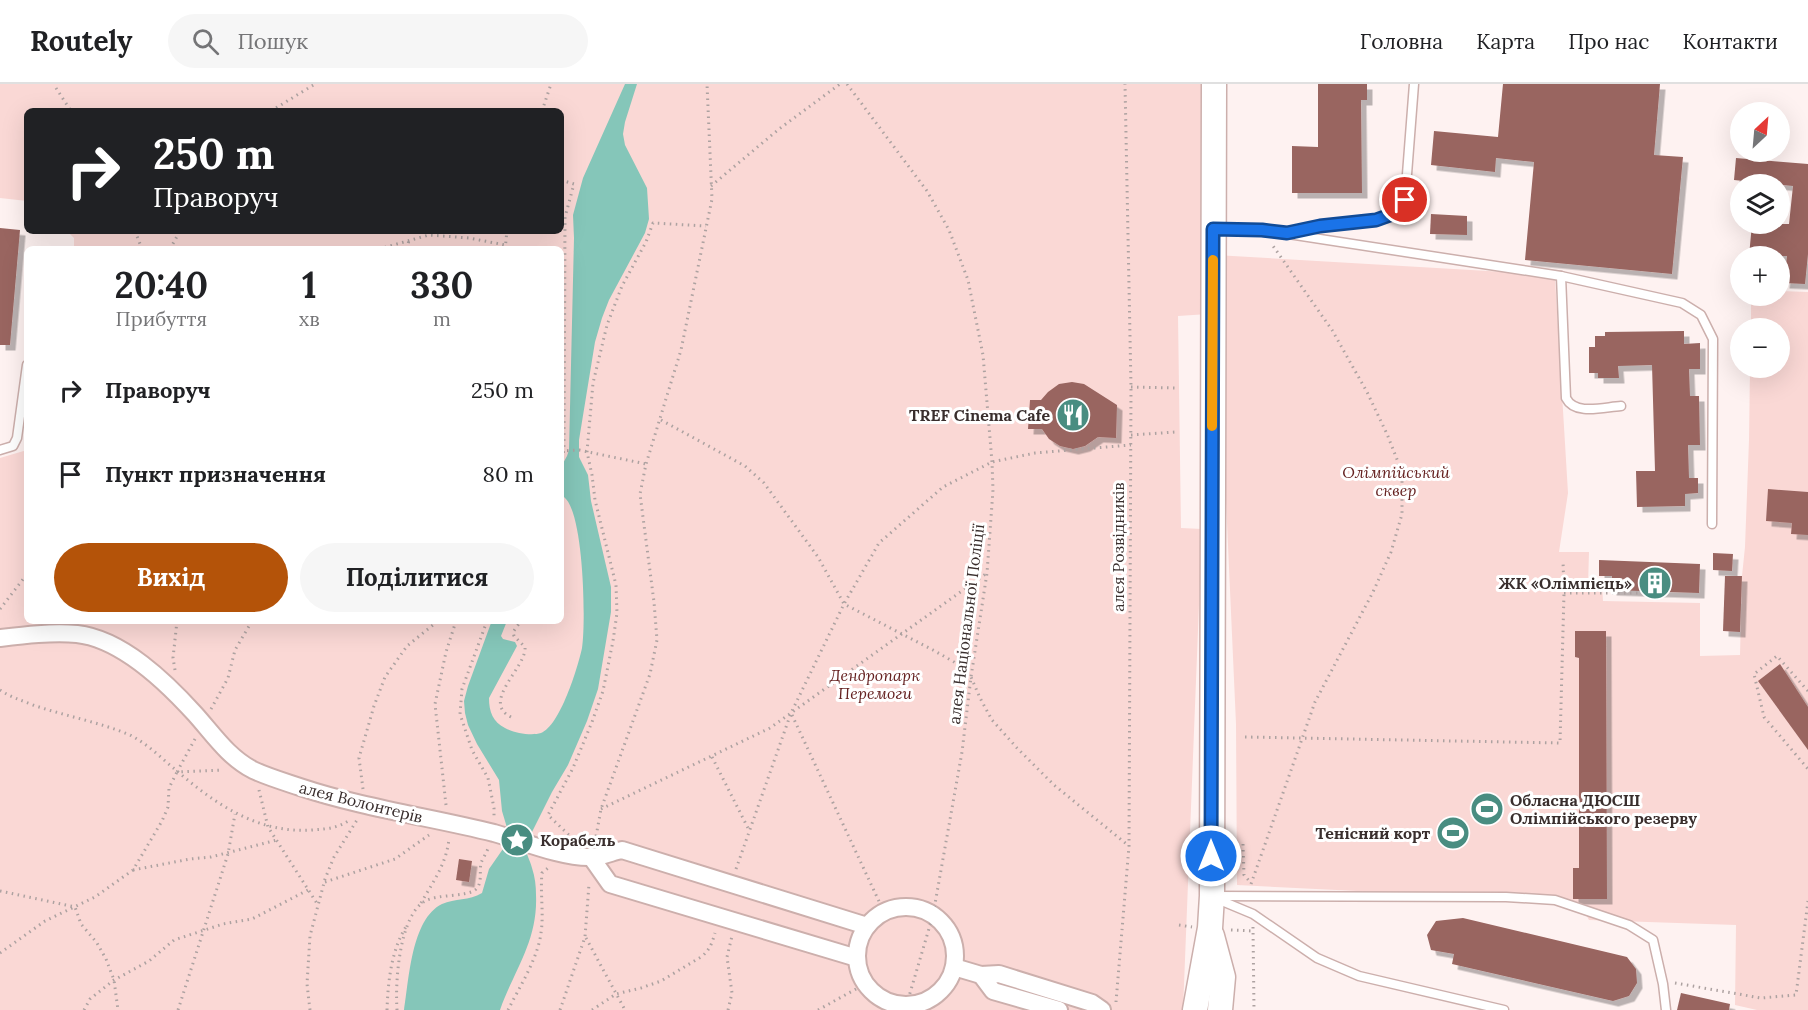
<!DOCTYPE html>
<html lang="uk">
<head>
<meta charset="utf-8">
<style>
  :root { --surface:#fff; --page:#f6f6f6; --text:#202124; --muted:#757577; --line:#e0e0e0; --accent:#b45309 }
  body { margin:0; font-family:Lora,serif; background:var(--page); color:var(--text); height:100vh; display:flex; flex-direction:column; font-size:22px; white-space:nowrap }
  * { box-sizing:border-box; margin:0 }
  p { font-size:20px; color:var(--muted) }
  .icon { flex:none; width:33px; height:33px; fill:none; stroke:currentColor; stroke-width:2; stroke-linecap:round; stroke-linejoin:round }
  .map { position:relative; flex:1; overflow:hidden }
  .details { position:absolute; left:24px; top:162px; width:540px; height:378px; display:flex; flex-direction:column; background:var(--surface); border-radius:9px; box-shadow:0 6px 24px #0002 }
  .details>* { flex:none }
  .top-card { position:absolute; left:24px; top:24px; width:540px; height:126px; border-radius:9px; box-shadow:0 6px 24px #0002; background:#202124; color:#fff; overflow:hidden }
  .needle { width:39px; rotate:26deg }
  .fabs { position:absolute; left:1730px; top:18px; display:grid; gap:12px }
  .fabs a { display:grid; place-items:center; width:60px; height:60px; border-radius:50%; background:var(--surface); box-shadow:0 6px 24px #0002; font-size:30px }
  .pin { position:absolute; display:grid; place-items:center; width:51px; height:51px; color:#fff; margin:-26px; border:3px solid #fff; border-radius:50%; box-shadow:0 2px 6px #0007 }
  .me { position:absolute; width:66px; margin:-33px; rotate:0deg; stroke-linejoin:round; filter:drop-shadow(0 0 4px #0008) }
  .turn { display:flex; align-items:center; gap:21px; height:126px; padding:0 30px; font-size:27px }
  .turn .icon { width:78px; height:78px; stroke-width:2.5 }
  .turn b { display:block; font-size:42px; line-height:51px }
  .eta { display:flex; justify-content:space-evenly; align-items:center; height:102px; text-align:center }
  .eta b { font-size:36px; font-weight:700; line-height:42px }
  .button { display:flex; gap:12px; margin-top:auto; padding:12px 30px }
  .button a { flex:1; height:69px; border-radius:36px; background:var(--accent); color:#fff; font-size:24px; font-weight:700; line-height:69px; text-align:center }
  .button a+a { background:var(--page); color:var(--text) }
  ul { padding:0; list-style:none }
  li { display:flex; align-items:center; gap:18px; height:84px; padding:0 30px }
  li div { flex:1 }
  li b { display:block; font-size:22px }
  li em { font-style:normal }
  header { display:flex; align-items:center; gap:36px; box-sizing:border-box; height:84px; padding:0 30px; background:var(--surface); border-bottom:2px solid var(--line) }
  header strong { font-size:28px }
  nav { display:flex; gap:33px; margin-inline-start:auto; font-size:21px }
  .search { width:420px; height:54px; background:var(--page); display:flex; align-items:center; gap:15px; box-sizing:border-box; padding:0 21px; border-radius:33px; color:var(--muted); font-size:22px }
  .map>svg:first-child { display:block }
</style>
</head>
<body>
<header>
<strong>Routely</strong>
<div class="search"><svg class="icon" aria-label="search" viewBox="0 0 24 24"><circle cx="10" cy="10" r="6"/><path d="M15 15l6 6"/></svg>Пошук</div>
<nav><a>Головна</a><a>Карта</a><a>Про нас</a><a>Контакти</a></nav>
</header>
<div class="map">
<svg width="1808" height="926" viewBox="0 0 1808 926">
  <defs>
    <filter id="shadow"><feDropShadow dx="5.5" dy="5.5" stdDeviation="0" flood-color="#0004"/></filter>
  </defs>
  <rect width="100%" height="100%" fill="#fef2f1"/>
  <g fill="#fad8d5">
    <path d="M0 0H1211L1208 230 1178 232 1181 444 1202 445 1183 926H0V374L27 366V537H561V165H74V154L67 147H561V27H27V117L0 114Z"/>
    <path d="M1215 171 1505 188 1555 194 1568 409 1559 468H1589L1588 502H1602L1603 517 1700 519V572L1740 571 1742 492 1745 463 1749 356 1750 284H1779V244H1751V212H1779V207L1808 208V926H1757L1735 921 1736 841 1589 836 1579 818 1237 801 1236 640Z"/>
  </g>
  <path fill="#85c6b9" d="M625 0H637L625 38 623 50 625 61 647 104 649 135 645 149 609 216 602 234 595 258 579 356V373L588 391 591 417 611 503V528L598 605 587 637 568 681 552 708 525 762C526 770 530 776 532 784 535 793 536 802 536 811 538 857 514 886 500 926H404C409 897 411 835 442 820 455 814 469 817 482 809L489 785 505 762 507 755 508 747 502 727 499 696 477 660 468 641 465 629 464 617 468 602 491 539 493 537H507L501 552 503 555 515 558 517 562 489 614C489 628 493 638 505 644 514 649 531 652 541 649 560 642 578 583 582 564 586 539 584 428 564 413H561V383L567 372 569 366 574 154 573 131 583 94Z"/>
  <g fill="#996560" filter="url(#shadow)">
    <path d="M1318 0H1367V16H1361L1362 109H1292V62L1318 63Z"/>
    <path d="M1503 0H1660L1654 71 1683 73 1672 190 1525 176 1534 78 1496 74 1495 88 1431 81 1434 47 1498 53Z"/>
    <path d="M1736 74 1808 80V170L1805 200 1784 199 1787 172H1749L1752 140H1789L1793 102 1734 96Z"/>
    <path d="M1431 130 1467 132V151L1430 150Z"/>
    <path d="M0 144 20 146 10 261H0Z"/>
    <path d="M1684 247V260L1700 259V285H1689L1690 312H1699L1700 361H1688L1689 394H1698V409L1685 410V422L1637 423 1636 387H1655L1652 281 1618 282 1619 294H1598V289H1589V263H1595V252H1605V248Z"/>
    <path d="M1072 298 1084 300 1117 321 1116 354 1098 353 1085 362 1073 365 1060 362 1049 355 1042 345H1028L1030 316H1041L1048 308 1059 300Z"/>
    <path d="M1768 405 1808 408V451L1791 450 1792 439 1766 437Z"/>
    <path d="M1713 469 1733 470 1732 487 1713 486Z"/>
    <path d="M1599 476 1700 480 1699 509 1611 506 1612 492H1599Z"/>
    <path d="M1725 492H1742L1740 548 1723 547Z"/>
    <path d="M1575 547H1606L1607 815H1573V784H1579V574L1575 573Z"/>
    <path d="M1780 580 1808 623V666L1758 597Z"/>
    <path d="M459 775 472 777 469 798 456 796Z"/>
    <path d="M1463 834 1627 873 1636 885 1637 899 1629 912 1613 917 1452 880 1454 870 1431 866 1427 851 1436 837Z"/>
    <path d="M1681 909 1730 920 1729 926H1677Z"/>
  </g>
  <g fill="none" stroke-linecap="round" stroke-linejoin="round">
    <g stroke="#ccafac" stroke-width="11">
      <g id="lane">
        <path d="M1217 145 1262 146 1561 192 1682 219 1701 231 1713 255 1712 440"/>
        <path d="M1292 148 1320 142 1375 136 1401 127 1405 116 1414 0"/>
        <path d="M1561 192 1566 314C1575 332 1604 323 1621 322"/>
        <path d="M0 366 13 362 17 354 27 281"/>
        <path d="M1215 812 1506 813 1555 816 1629 841 1653 856 1663 900 1666 926"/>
        <path d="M1217 815 1253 830 1317 874 1359 892 1504 926"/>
      </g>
    </g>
    <g stroke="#ccafac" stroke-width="20">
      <g id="street">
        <path d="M0 554C25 551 51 548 77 550 122 555 166 598 195 630 213 650 228 673 253 686 268 693 285 698 300 703 363 724 430 733 494 749 522 757 562 774 591 773 601 773 612 768 622 766L867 842"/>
        <path d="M591 773 610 800 857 874"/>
        <circle cx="906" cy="872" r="49"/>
        <path d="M954 883 981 891 999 890 1092 919 1102 926"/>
        <path d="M981 891 993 907 1059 926"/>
      </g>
    </g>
    <g stroke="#ccafac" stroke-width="27">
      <g id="secondary">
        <path d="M1212 852 1223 893 1220 926"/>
        <path d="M1195 926 1210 844 1212 812 1214 0"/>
      </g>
    </g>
    <g stroke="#ada2a1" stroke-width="3" stroke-dasharray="1.5 4.5" stroke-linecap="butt">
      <path d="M847 0 927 107 949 146 968 196 983 271 992 378 993 406 987 489 971 593 962 668 933 831 905 926"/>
      <path d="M56 4 71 27"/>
      <path d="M271 27 315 0"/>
      <path d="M542 27 551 0"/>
      <path d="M561 96 574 100 565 133 564 366 561 377"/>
      <path d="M711 102 779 45 840 0"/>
      <path d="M135 147 142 165"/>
      <path d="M170 165 180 147"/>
      <path d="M379 165 429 151 469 154 505 161"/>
      <path d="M407 165 409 156"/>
      <path d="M505 165 507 147"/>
      <path d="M1131 303 1175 304"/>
      <path d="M661 336 745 382 764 399 818 473 844 520 933 566 954 578 971 593 980 614 992 636 1017 664 1054 701 1129 762"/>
      <path d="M1131 351 1176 348"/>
      <path d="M561 367 579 366 646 380"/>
      <path d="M561 450 562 449"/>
      <path d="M1564 509H1663L1662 499H1669"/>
      <path d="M0 525 27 490"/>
      <path d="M487 537 462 605 460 630 472 666 488 694 494 724V733"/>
      <path d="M175 586 173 574 177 537"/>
      <path d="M0 606C10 613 21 616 33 621 65 632 99 638 130 651 148 660 162 675 177 687 215 720 259 750 312 746 327 745 339 744 351 735"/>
      <path d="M1808 607 1777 572 1754 590 1764 633 1808 685"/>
      <path d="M211 625 228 594 235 566 252 537"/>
      <path d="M792 631 884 828"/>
      <path d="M511 633C480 618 527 583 525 563L514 552 513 548 521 537"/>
      <path d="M1245 653 1560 659 1564 509 1563 477"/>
      <path d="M195 655 177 688 223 686"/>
      <path d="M712 673 749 746"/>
      <path d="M363 705 359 674 374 622 385 593 407 562 438 537"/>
      <path d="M259 706 268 743 318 821"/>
      <path d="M446 721 435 620 446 568 456 537"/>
      <path d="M601 725 770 644 987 489"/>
      <path d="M573 755 548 731 573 684 592 638 603 607 613 557 617 529 616 501 595 416 592 391 587 368 593 299 607 241 622 202 646 158 653 139 706 142"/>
      <path d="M595 758 601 725 650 590 657 556 654 518 640 410 646 380 681 266 712 115 707 0"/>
      <path d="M1243 760 1244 791 1251 799"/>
      <path d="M736 785 791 629 844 520 879 459 943 403 992 378 1035 369 1131 361"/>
      <path d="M133 786 190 775 211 773 277 756"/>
      <path d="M325 798 395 775 429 751"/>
      <path d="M1251 800 1315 618 1373 508 1391 468 1402 430V388L1387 350 1367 308 1332 246 1271 159"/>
      <path d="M0 807 75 823 81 840 97 859 106 875 114 896 118 926"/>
      <path d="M421 819C433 798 447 779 449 754"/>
      <path d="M1179 841 1192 843"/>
      <path d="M1253 843 1254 926"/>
      <path d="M1231 846 1253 847"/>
      <path d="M586 854 625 926"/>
      <path d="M0 869 45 837 95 813 133 786 162 737 168 723 169 704 177 688"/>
      <path d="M1675 899 1761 914 1796 911 1808 817"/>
      <path d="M1116 918 1129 762 1131 303 1125 0"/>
      <path d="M84 926 90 915 114 896 149 877 174 856 223 840 252 835 308 806"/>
      <path d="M178 926 228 770 235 730"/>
      <path d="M310 926 307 900 310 852 325 795 334 773 357 736"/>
      <path d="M387 926C388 898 391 866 407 841"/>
      <path d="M397 926C395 899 399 832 425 817 438 810 465 813 475 806 483 800 479 788 481 779 483 774 487 768 489 762"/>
      <path d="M508 926C519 904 538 874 541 849 544 829 540 809 542 789L549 783"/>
      <path d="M560 926 585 853 589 800"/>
      <path d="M592 926 616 910 641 904 661 897 701 873C710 866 712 859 715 849"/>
      <path d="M728 926 732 909 727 873 732 852"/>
      <path d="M818 926 865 900"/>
    </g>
    <use href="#lane" stroke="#fff" stroke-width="8"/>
    <use href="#street" stroke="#fff" stroke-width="16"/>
    <use href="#secondary" stroke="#fff" stroke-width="24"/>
  </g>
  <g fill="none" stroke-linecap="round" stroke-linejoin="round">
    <g stroke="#114b97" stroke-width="15">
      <path id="route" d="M1211 772 1213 145 1262 146 1287 149 1320 142 1376 136 1401 127 1405 116"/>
    </g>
    <use href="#route" stroke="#1a73e8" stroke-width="10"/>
    <path stroke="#f59e0b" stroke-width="10" d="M1212 342 1213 176"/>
  </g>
  <defs>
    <g id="restaurant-disc" transform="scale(1.725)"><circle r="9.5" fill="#498d81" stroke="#fff"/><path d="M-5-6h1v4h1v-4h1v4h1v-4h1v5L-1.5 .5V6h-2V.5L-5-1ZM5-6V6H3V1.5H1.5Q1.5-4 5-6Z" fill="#fff"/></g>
    <g id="building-disc" transform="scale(1.725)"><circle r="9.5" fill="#498d81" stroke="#fff"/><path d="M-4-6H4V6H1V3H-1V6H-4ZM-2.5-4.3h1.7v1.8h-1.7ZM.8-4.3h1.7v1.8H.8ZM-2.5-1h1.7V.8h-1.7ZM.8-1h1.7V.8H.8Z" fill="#fff"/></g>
    <g id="stadium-disc" transform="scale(1.725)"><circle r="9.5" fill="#498d81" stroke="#fff"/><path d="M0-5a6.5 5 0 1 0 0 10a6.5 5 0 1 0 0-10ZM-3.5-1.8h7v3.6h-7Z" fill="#fff"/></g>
    <g id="sight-disc" transform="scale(1.725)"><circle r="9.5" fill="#498d81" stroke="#fff"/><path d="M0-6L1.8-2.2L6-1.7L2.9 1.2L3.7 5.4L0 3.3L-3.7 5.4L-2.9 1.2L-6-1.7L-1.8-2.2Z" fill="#fff"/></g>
  </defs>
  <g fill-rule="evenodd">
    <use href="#restaurant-disc" x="1073" y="331"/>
    <use href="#building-disc" x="1655" y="499"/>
    <use href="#stadium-disc" x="1487" y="725"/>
    <use href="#stadium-disc" x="1453" y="749"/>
    <use href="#sight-disc" x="517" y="756"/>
  </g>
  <g text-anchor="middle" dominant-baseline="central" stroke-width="6" stroke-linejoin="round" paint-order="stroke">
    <g font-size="16" font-weight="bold" fill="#392e2d" stroke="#fff" text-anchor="end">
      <text x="1050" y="331">TREF Cinema Cafe</text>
      <text x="1632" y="499">ЖК «Олімпієць»</text>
      <text x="1510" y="716" text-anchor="start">Обласна ДЮСШ<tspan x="1510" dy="18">Олімпійського резерву</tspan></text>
      <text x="1430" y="749">Тенісний корт</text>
      <text x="540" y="756" text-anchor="start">Корабель</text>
    </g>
    <g font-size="16" font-style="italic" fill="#652120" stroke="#fff">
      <text x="1396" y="388">Олімпійський<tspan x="1396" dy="18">сквер</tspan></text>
      <text x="875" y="591">Дендропарк<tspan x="875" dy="18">Перемоги</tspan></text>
    </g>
    <g font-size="16" fill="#392e2d" stroke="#fff">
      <text transform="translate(1118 463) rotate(-90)">алея Розвідників</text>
      <text transform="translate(966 540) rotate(-83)">алея Національної Поліції</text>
      <text transform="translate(361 718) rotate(14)">алея Волонтерів</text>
    </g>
  </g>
</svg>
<div class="fabs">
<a><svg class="needle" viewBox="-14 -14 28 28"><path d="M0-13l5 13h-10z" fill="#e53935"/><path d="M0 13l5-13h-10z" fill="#757577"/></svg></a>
<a><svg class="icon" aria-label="layers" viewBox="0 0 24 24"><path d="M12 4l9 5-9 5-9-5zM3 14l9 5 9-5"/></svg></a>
<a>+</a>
<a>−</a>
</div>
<div class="pin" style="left:1405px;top:116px;background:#d93025"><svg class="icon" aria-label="arrive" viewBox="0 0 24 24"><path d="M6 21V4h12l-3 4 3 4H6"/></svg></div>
<svg class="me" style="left:1211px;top:772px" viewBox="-20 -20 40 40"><circle r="17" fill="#1a73e8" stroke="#fff" stroke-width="3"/><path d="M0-11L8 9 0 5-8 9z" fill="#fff"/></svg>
<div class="top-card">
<div class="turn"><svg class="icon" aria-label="right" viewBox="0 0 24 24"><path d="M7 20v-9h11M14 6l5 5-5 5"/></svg><div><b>250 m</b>Праворуч</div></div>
</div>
<section class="details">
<div class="eta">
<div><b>20:40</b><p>Прибуття</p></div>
<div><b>1</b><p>хв</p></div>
<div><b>330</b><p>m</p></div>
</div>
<ul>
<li><svg class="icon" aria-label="right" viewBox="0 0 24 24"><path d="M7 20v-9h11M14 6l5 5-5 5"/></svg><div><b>Праворуч</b></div><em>250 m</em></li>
<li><svg class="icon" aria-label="arrive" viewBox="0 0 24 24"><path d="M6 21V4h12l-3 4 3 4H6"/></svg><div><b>Пункт призначення</b></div><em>80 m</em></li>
</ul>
<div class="button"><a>Вихід</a><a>Поділитися</a></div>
</section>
</div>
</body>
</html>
